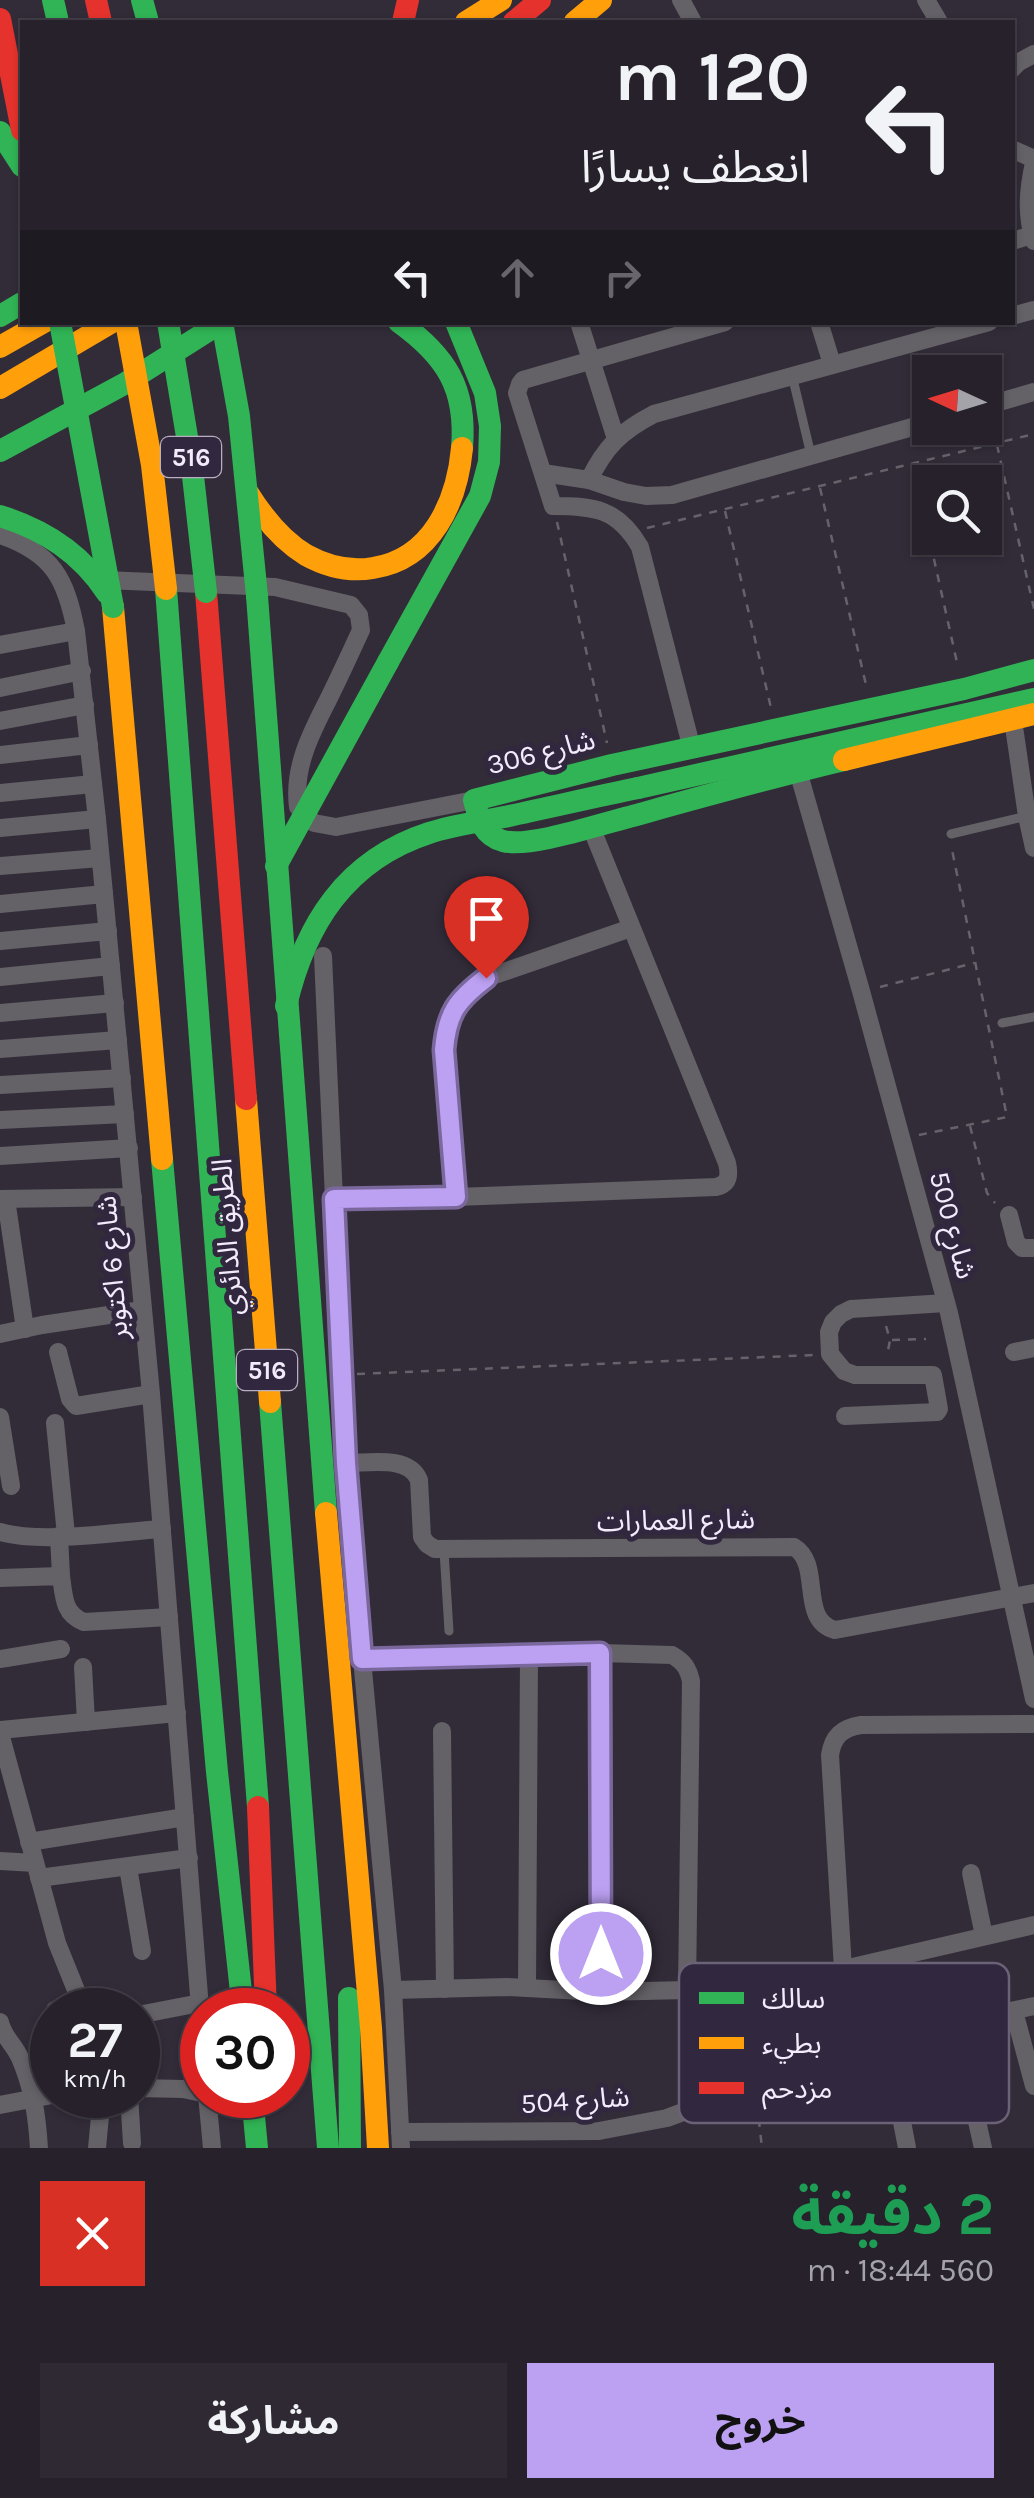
<!DOCTYPE html>
<html lang="ar">
<head>
<meta charset="utf-8">
<style>
  :root { --surface:#26212b; --page:#2e2933; --text:#f1f3f6; --muted:#a4a3a9; --line:#423e47; --accent:#bca0f2 }
  body { margin:0; font-family:Karla,"Noto Sans Arabic",sans-serif; background:var(--page); color:var(--text); direction:rtl; height:100vh; display:flex; flex-direction:column; font-size:38px; white-space:nowrap }
  * { box-sizing:border-box; margin:0 }
  p { font-size:32px; color:var(--muted) }
  .icon { flex:none; width:55px; height:55px; fill:none; stroke:currentColor; stroke-width:2; stroke-linecap:round; stroke-linejoin:round }
  .map { position:relative; height:2148px; overflow:hidden; direction:ltr }
  .details { display:flex; flex-direction:column; background:var(--surface); flex:1 }
  .details>* { flex:none }
  .banner { position:absolute; left:20px; top:20px; width:995px; height:305px; border-radius:0px; box-shadow:0 2px 8px #0004,0 0 0 2px var(--line); direction:rtl; background:#26212b; color:var(--text); overflow:hidden }
  .needle { width:65px; rotate:274deg }
  .fabs { position:absolute; left:912px; top:355px; display:grid; gap:20px }
  .fabs a { display:grid; place-items:center; width:90px; height:90px; border-radius:0px; background:var(--surface); box-shadow:0 2px 8px #0004,0 0 0 2px var(--line); font-size:50px }
  .speed { position:absolute; left:30px; top:1988px; display:flex; gap:20px; font-size:50px; font-weight:700; text-align:center }
  .speed>* { display:grid; place-content:center; width:130px; height:130px; border-radius:50%; background:var(--surface); box-shadow:0 2px 8px #0004,0 0 0 2px var(--line); line-height:1 }
  .speed small { font-size:25px; font-weight:400 }
  .speed .limit { border:15px solid #d22; background:#fff; color:#111 }
  .pin { position:absolute; display:grid; place-items:center; width:85px; height:85px; color:#fff; margin:-102px -42px; border-radius:50% 50% 50% 0; rotate:-45deg; box-shadow:0 0 10px #0007 }
  .pin .icon { rotate:45deg }
  .me { position:absolute; width:110px; margin:-55px; rotate:0deg; stroke-linejoin:round; filter:drop-shadow(0 0 8px #0008) }
  .turn { display:flex; align-items:center; gap:35px; height:210px; padding:0 40px; font-size:45px }
  .turn .icon { width:130px; height:130px; stroke-width:2.5 }
  .turn b { display:block; font-size:70px; line-height:85px }
  .lanes { display:flex; align-items:center; height:95px; padding:0 40px; background:#0003; justify-content:center; gap:50px; direction:ltr }
  .lanes .off { opacity:.35 }
  .round { display:grid; place-items:center; flex:none; width:105px; height:105px; border-radius:0px; background:var(--page) }
  .summary { display:flex; align-items:center; justify-content:space-between; height:170px; padding:0 40px }
  h1 { font-size:60px; font-weight:700; line-height:75px; color:#1e9e55 }
  .action { display:flex; gap:20px; margin-top:auto; padding:20px 40px }
  .action a { flex:1; height:115px; border-radius:0px; background:var(--accent); color:#111; font-size:40px; font-weight:700; line-height:115px; text-align:center }
  .action a+a { background:var(--page); color:var(--text) }
  .map>svg:first-child { display:block }
</style>
</head>
<body>
<div class="map">
<svg width="1034" height="2148" viewBox="0 0 1034 2148">
  <rect width="100%" height="100%" fill="#322c39"/>
  <g fill="none" stroke-linecap="round" stroke-linejoin="round">
    <g stroke="#666269" stroke-width="2.5" stroke-dasharray="8 8" stroke-linecap="butt">
      <path d="M997 445 1034 609"/>
      <path d="M913 465 958 667"/>
      <path d="M820 488 867 689"/>
      <path d="M725 511 771 708"/>
      <path d="M557 522 607 743"/>
      <path d="M647 528 1034 434"/>
      <path d="M880 987 974 963"/>
      <path d="M970 1126 987 1193 995 1203"/>
      <path d="M919 1135 1007 1117 951 845"/>
      <path d="M886 1326 890 1340 887 1356"/>
      <path d="M892 1340 926 1339"/>
      <path d="M357 1374 814 1355"/>
      <path d="M760 2001 766 2058"/>
      <path d="M757 2103 762 2148"/>
    </g>
    <g stroke="#646167" stroke-width="9">
      <path d="M792 375 811 455"/>
      <path d="M951 834 1027 816"/>
      <path d="M1002 1023 1034 1017"/>
      <path d="M444 1551 449 1631"/>
    </g>
    <g stroke="#646167" stroke-width="18">
      <path d="M681 0 693 22"/>
      <path d="M926 0 939 22"/>
      <path d="M1012 69 1019 62 1034 54"/>
      <path d="M1012 149 1034 159"/>
      <path d="M1034 163C1028 190 1026 214 1034 241"/>
      <path d="M1012 241 1032 235"/>
      <path d="M1012 316 1034 310"/>
      <path d="M579 322 616 439"/>
      <path d="M819 322 832 364"/>
      <path d="M985 406 1034 392"/>
      <path d="M543 473 589 480 624 492 646 496 672 495 930 422"/>
      <path d="M589 480C605 447 621 431 654 414L989 322"/>
      <path d="M0 535C53 553 66 579 76 631L97 819 151 1394 202 2033"/>
      <path d="M104 580 275 587 351 605 359 615 361 630C350 654 339 678 327 702 310 735 293 769 298 807L314 823 336 827 474 800"/>
      <path d="M0 645 76 631"/>
      <path d="M0 688 82 671"/>
      <path d="M1013 720 1027 816 1034 848"/>
      <path d="M0 721 85 705"/>
      <path d="M692 749 640 547C618 509 595 506 553 506L517 393 520 384 523 380 725 322"/>
      <path d="M0 755 89 745"/>
      <path d="M798 771 861 991 949 1313 1034 1699"/>
      <path d="M0 793 93 784"/>
      <path d="M0 828 97 819"/>
      <path d="M0 866 100 858"/>
      <path d="M0 904 104 894"/>
      <path d="M0 941 108 931"/>
      <path d="M323 956 346 1463 362 1659 393 1990 401 2148"/>
      <path d="M0 977 111 966"/>
      <path d="M0 1013 115 1003"/>
      <path d="M0 1049 118 1040"/>
      <path d="M0 1085 122 1078"/>
      <path d="M0 1120 125 1114"/>
      <path d="M0 1156 129 1148"/>
      <path d="M456 1197 444 1050C446 1013 457 1000 486 978L631 928"/>
      <path d="M0 1199 133 1197"/>
      <path d="M6 1199 25 1329"/>
      <path d="M333 1199 456 1197 716 1187C729 1184 730 1176 727 1163L591 827"/>
      <path d="M1009 1215 1016 1242 1022 1248H1034"/>
      <path d="M0 1334 42 1325 142 1310"/>
      <path d="M58 1352 70 1399 76 1406 151 1394"/>
      <path d="M1014 1352 1034 1348"/>
      <path d="M845 1416 937 1412 939 1409 933 1375H855L844 1371 830 1354 829 1332 833 1322 841 1314 851 1309 946 1303"/>
      <path d="M0 1417 11 1486"/>
      <path d="M55 1423 66 1535"/>
      <path d="M346 1463C369 1463 409 1455 419 1480L422 1537 427 1544 435 1549 794 1547C823 1564 798 1620 835 1630L1034 1593"/>
      <path d="M0 1532C42 1544 117 1532 162 1529"/>
      <path d="M59 1536 61 1576"/>
      <path d="M0 1578 61 1576C64 1596 63 1614 84 1622L169 1617"/>
      <path d="M601 1653V1992"/>
      <path d="M0 1659 61 1649"/>
      <path d="M362 1659 601 1653 672 1655C684 1662 688 1668 691 1681L687 1990"/>
      <path d="M83 1667 86 1722"/>
      <path d="M0 1730 177 1713"/>
      <path d="M442 1731 445 1989"/>
      <path d="M0 1733 57 1943 84 2010"/>
      <path d="M29 1842 185 1817"/>
      <path d="M0 1861 35 1863"/>
      <path d="M128 1867 142 1951"/>
      <path d="M971 1873 984 1936"/>
      <path d="M39 1878 189 1858"/>
      <path d="M843 1969 830 1755C833 1736 842 1728 861 1725L1034 1724"/>
      <path d="M527 1988 529 1657"/>
      <path d="M393 1990 507 1987 601 1992 687 1990 792 1981 1034 1925"/>
      <path d="M55 2010 79 1999"/>
      <path d="M1014 2011 1034 2086"/>
      <path d="M138 2015 200 2003"/>
      <path d="M0 2022C3 2037 14 2044 20 2058 33 2088 37 2116 39 2148"/>
      <path d="M955 2023 983 2148"/>
      <path d="M886 2038 907 2148"/>
      <path d="M138 2088 183 2089 202 2093"/>
      <path d="M148 2088 149 2044"/>
      <path d="M129 2095 132 2143"/>
      <path d="M207 2095 212 2148"/>
      <path d="M0 2105 52 2095"/>
      <path d="M400 2132 599 2131 667 2118 731 2094 806 2055 1034 2006"/>
      <path d="M97 2148 102 2095"/>
    </g>
    <g stroke="#30b455" stroke-width="22">
      <path d="M53 0 58 22"/>
      <path d="M142 0 148 22"/>
      <path d="M0 132 22 166"/>
      <path d="M0 316 22 303"/>
      <path d="M399 322C446 356 467 388 462 448"/>
      <path d="M0 451 124 384 222 322"/>
      <path d="M166 589 258 1807"/>
      <path d="M257 596 326 1513"/>
      <path d="M388 662 480 496 489 462 490 426 485 393 456 322"/>
      <path d="M844 760C772 777 701 797 629 817 600 824 530 848 503 841 482 835 479 818 474 800L612 765 964 689 1034 670"/>
      <path d="M638 788 1034 699"/>
      <path d="M162 1159 217 1772 243 2010"/>
      <path d="M270 1402 328 2148"/>
      <path d="M349 1998 350 2148"/>
      <path d="M252 2095 257 2148"/>
    </g>
    <g stroke="#ff9f0a" stroke-width="22">
      <path d="M466 22 501 0"/>
      <path d="M575 22 601 0"/>
      <path d="M0 347 44 322"/>
      <path d="M0 388 112 322"/>
      <path d="M248 493C263 517 281 540 306 555 326 566 350 572 373 568 432 559 457 502 462 448"/>
      <path d="M113 607 162 1159"/>
      <path d="M844 760 1034 714"/>
      <path d="M246 1099 270 1402"/>
      <path d="M326 1513 371 2028 378 2148"/>
    </g>
    <g stroke="#e5322d" stroke-width="22">
      <path d="M96 0 101 22"/>
      <path d="M0 19 22 130"/>
      <path d="M403 22 408 0"/>
      <path d="M514 22 540 0"/>
      <path d="M206 592 246 1099"/>
      <path d="M258 1807 266 2010"/>
    </g>
    <g stroke="#30b455" stroke-width="22">
      <path d="M60 322 113 607"/>
      <path d="M168 322 192 467 206 592"/>
      <path d="M222 322 239 416 257 596"/>
      <path d="M0 516C45 530 81 553 107 593"/>
      <path d="M276 866 388 662"/>
      <path d="M286 1006C305 924 346 860 429 833 453 825 479 822 504 817 548 808 593 797 638 788"/>
    </g>
    <path stroke="#ff9f0a" stroke-width="22" d="M126 322 152 465 166 589"/>
  </g>
  <g fill="none" stroke-linecap="round" stroke-linejoin="round">
    <g stroke="#7a689d" stroke-width="25">
      <path id="route" d="M486 978C457 1000 447 1013 444 1050L456 1197 334 1199 346 1463 362 1659 600 1653 601 1954"/>
    </g>
    <use href="#route" stroke="#bca0f2" stroke-width="18"/>
  </g>
  <g text-anchor="middle" dominant-baseline="central" stroke-width="10" stroke-linejoin="round" paint-order="stroke">
    <g fill="#31273e" stroke="#b8b0c2" stroke-width="2.5">
      <rect x="161" y="437" width="60" height="40" rx="8"/>
      <rect x="237" y="1350" width="60" height="40" rx="8"/>
    </g>
    <g font-size="25" font-weight="bold" fill="#f2ebfb">
      <text x="191" y="457">516</text>
      <text x="267" y="1370">516</text>
    </g>
    <g font-size="28" fill="#f2ebfb" stroke="#31273e">
      <text transform="translate(541 752) rotate(-14)">شارع 306</text>
      <text transform="translate(953 1225) rotate(75)">شارع 500</text>
      <text transform="translate(227 1237) rotate(-94)">الطريق الدائري</text>
      <text transform="translate(112 1268) rotate(-95)">شارع 6 اكتوبر</text>
      <text transform="translate(676 1520) rotate(-1)">شارع العمارات</text>
      <text transform="translate(575 2100) rotate(-4)">شارع 504</text>
    </g>
  </g>
  <rect x="679" y="1963" width="330" height="160" rx="15" fill="#31273e" stroke="#6b6277" stroke-width="2.5"/>
  <rect x="699" y="1992" width="45" height="12" fill="#30b455"/>
  <rect x="699" y="2037" width="45" height="12" fill="#ff9f0a"/>
  <rect x="699" y="2082" width="45" height="12" fill="#e5322d"/>
  <g font-size="28" fill="#f2ebfb">
    <text x="762" y="2008">سالك</text>
    <text x="762" y="2053">بطيء</text>
    <text x="762" y="2098">مزدحم</text>
  </g>
</svg>
<div class="fabs">
<a><svg class="needle" viewBox="-14 -14 28 28"><path d="M0-13l5 13h-10z" fill="#e53935"/><path d="M0 13l5-13h-10z" fill="#a4a3a9"/></svg></a>
<a><svg class="icon" aria-label="search" viewBox="0 0 24 24"><circle cx="10" cy="10" r="6"/><path d="M15 15l6 6"/></svg></a>
</div>
<div class="speed"><div>27<small>km/h</small></div><div class="limit">30</div></div>
<div class="pin" style="left:486px;top:978px;background:#d93025"><svg class="icon" aria-label="arrive" viewBox="0 0 24 24"><path d="M6 21V4h12l-3 4 3 4H6"/></svg></div>
<svg class="me" style="left:601px;top:1954px" viewBox="-20 -20 40 40"><circle r="17" fill="#bca0f2" stroke="#fff" stroke-width="3"/><path d="M0-11L8 9 0 5-8 9z" fill="#fff"/></svg>
<div class="banner">
<div class="turn"><svg class="icon" aria-label="left" viewBox="0 0 24 24"><path d="M17 20v-9H6M10 6l-5 5 5 5"/></svg><div><b>120 m</b>انعطف يسارًا</div></div>
<div class="lanes"><svg class="icon" aria-label="left" viewBox="0 0 24 24"><path d="M17 20v-9H6M10 6l-5 5 5 5"/></svg><svg class="icon off" aria-label="ahead" viewBox="0 0 24 24"><path d="M12 20V5M6 11l6-6 6 6"/></svg><svg class="icon off" aria-label="right" viewBox="0 0 24 24"><path d="M7 20v-9h11M14 6l5 5-5 5"/></svg></div>
</div>
</div>
<section class="details">
<div class="summary"><div><h1>2 دقيقة</h1><p>560 m · 18:44</p></div><a class="round" style="background:#d93025;color:#fff"><svg class="icon" aria-label="close" viewBox="0 0 24 24"><path d="M6 6l12 12M18 6L6 18"/></svg></a></div>
<div class="action"><a>خروج</a><a>مشاركة</a></div>
</section>
</body>
</html>
